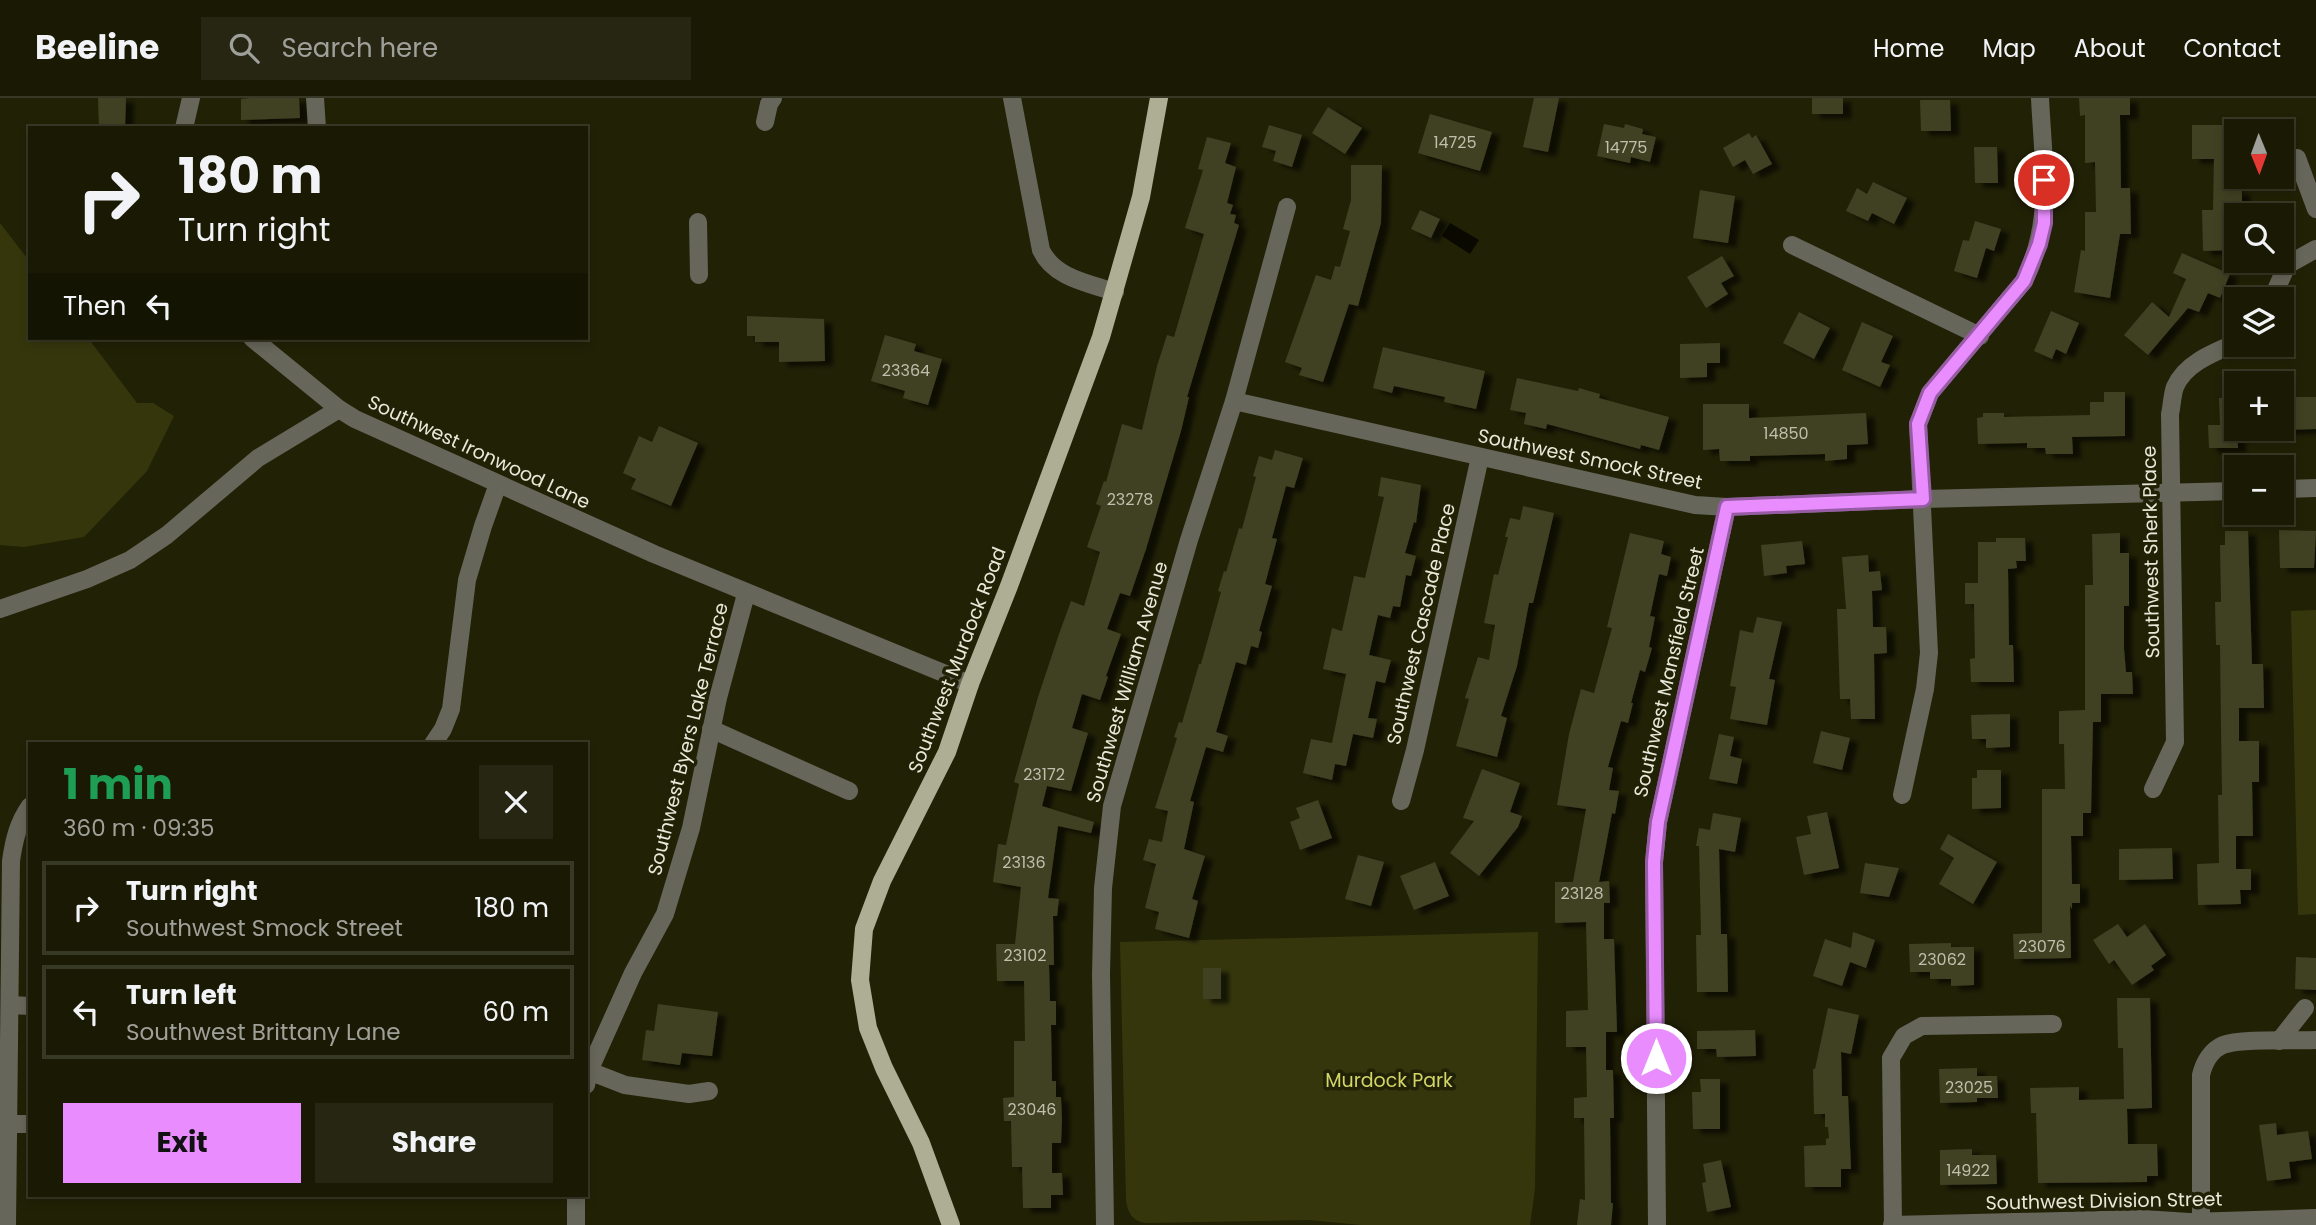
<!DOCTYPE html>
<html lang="en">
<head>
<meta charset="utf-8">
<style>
  :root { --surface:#191904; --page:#262613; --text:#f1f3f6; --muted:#9fa09a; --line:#373826; --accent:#e98dfe }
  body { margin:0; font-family:Poppins,sans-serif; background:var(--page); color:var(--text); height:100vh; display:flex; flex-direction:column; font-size:26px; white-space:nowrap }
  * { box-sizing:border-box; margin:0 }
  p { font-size:23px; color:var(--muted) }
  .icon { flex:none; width:38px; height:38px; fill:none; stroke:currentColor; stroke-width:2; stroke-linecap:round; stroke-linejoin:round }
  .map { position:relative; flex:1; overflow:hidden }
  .drawer { position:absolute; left:28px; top:644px; width:560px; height:455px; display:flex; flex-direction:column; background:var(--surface); border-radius:0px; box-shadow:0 4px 10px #0003,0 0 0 2px var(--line) }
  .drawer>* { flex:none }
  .top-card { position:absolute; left:28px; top:28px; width:560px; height:214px; border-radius:0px; box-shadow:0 4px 10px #0003,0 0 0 2px var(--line); background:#191904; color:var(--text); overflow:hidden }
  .needle { width:46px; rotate:179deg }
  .buttons { position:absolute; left:2224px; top:21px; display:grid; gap:14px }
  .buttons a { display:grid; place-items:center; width:70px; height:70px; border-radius:0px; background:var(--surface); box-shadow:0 4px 10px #0003,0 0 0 2px var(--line); font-size:35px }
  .pin { position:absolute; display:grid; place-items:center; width:60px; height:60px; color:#fff; margin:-30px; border:4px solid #fff; border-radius:50%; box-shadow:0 2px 7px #0007 }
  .me { position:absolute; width:77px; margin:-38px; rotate:0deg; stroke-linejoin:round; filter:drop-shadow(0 0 5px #0008) }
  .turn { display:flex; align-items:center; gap:24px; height:147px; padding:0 35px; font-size:32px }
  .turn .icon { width:91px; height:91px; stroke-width:2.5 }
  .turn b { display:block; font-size:49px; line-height:60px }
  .then { display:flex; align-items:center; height:66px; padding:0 35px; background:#0003; gap:14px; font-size:26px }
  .round { display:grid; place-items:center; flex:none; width:74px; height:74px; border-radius:0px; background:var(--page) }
  .summary { display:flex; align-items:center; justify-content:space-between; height:119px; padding:0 35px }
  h1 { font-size:42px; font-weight:700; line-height:52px; color:#1e9e55 }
  .primary-button { display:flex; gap:14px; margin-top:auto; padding:14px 35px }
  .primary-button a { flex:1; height:80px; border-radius:0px; background:var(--accent); color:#111; font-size:28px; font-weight:700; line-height:80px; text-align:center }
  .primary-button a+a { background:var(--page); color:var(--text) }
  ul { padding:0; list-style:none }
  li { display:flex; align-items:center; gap:21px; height:94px; margin:0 14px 10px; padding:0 21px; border:4px solid var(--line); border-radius:0px }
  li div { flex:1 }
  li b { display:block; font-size:26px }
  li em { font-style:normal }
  header { display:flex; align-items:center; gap:42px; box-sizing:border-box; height:98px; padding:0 35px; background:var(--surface); border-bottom:2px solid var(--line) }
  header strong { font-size:33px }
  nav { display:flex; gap:38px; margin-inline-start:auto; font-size:24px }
  .search { width:490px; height:63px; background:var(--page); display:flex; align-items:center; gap:18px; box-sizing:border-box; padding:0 24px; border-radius:0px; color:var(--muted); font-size:26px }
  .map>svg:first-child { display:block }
</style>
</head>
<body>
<header>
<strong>Beeline</strong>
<div class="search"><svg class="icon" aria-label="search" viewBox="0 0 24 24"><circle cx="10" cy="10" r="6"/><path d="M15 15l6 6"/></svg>Search here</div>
<nav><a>Home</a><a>Map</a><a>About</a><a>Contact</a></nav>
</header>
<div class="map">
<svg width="2316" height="1127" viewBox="0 0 2316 1127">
  <defs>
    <filter id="shadow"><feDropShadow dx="8" dy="4.5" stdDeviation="2" flood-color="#0009"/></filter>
  </defs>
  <rect width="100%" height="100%" fill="#212106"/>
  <g fill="#36360d">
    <path d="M0 125 30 164V240H88L137 305H153L174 318 147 373 84 439 24 449 0 447Z"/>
    <path d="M2316 512V816L2298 817 2291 513Z"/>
    <path d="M1538 834 1535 1091 1530 1127H1361L1309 1122 1146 1125C1132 1123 1128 1115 1126 1102L1120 844Z"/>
  </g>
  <path fill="#0a0900" d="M1450 125 1479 142 1470 156 1442 138Z"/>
  <g fill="#3f4024" filter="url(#shadow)">
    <path d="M98 0H126L125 30H99Z"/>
    <path d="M250 0H299L300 20 241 22V1Z"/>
    <path d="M1534 0H1559L1548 54 1523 49Z"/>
    <rect x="1812" y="0" width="31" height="16"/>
    <path d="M2079 0H2130V17H2120L2121 90H2130L2131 136H2120L2110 200 2074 194 2081 152 2085 153V114H2096L2095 64 2085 65V17L2080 18Z"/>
    <path d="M1920 2H1950L1951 33H1921Z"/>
    <path d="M1328 9 1362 30 1345 56 1312 35Z"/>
    <path d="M1430 16 1492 34 1480 73 1418 55Z"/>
    <path d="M1604 26 1624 30 1625 26 1643 31 1642 36 1656 39 1650 64 1631 59 1630 65 1597 58Z"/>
    <path d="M1269 27 1302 37 1292 69 1273 63 1276 53 1262 49Z"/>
    <path d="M2192 27H2233L2234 92H2242V117H2236V152L2203 153 2202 112H2213L2214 61H2192Z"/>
    <path d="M1749 35 1752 40 1756 37 1772 66 1753 76 1745 62 1733 69 1723 50Z"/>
    <path d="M1207 39 1231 45 1225 65 1236 69 1227 105 1233 107 1230 116 1236 117 1234 125 1239 127 1187 299H1189L1181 333 1146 451 1130 498 1120 495 1107 531 1121 536 1106 578 1108 579 1100 602 1082 596 1072 630 1088 635 1071 693 1047 688 1042 708 1094 724 1091 735 1058 728 1048 800 1059 801 1057 818H1053L1054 867H1049L1050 903H1056V927H1051L1052 983H1056V999H1061L1062 1022 1061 1045H1052V1075H1062L1063 1097H1051V1110H1023L1022 1069H1012L1011 1023H1004L1003 1000 1014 999V943H1025L1024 883H997L996 846H1015L1021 789 993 784 998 746 1006 747 1019 686 1014 684 1038 599 1059 536 1071 503 1084 508 1100 454 1087 449 1101 408 1096 406 1104 383 1106 384 1122 326 1142 332 1157 268 1167 237 1174 239 1204 136 1185 130 1203 72 1198 71Z"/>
    <path d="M1974 49H1997L1998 85H1975Z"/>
    <path d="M1351 67H1382L1381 125 1358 208 1349 206 1323 284 1299 277 1302 270 1285 264 1316 177 1331 182 1335 168 1340 169 1350 133 1343 131 1351 102Z"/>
    <path d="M1873 84 1907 100 1894 126 1872 115 1868 123 1846 113 1857 90 1867 96Z"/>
    <path d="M1700 92 1735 98 1728 145 1693 140Z"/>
    <path d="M1420 112 1440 121 1431 140 1411 131Z"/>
    <path d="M1975 123 2001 131 1994 153 1986 150 1977 180 1954 173 1963 142 1969 143Z"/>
    <path d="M2182 155 2230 176 2220 200 2208 195 2199 214 2188 210 2148 257 2124 237 2152 204 2169 219 2186 181 2173 175Z"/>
    <path d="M1722 158 1734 178 1721 185 1728 196 1706 210 1687 179Z"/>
    <path d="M2051 213 2079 225 2066 256 2056 251 2052 261 2034 253Z"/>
    <path d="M1799 214 1830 230 1814 261 1783 245Z"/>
    <path d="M747 218 824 221 825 263 779 264V244H755V238H747Z"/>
    <path d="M1862 224 1893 238 1881 264 1890 267 1880 289 1842 272Z"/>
    <path d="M885 237 916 246 914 253 942 261 928 307 903 300 905 293 871 283Z"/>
    <path d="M1720 245V265H1707V279L1680 280V246Z"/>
    <path d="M1383 249 1485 273 1476 311 1444 304 1445 299 1394 288 1392 295 1373 290Z"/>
    <path d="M1517 280 1578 293 1579 290 1600 296 1599 300 1669 319 1659 352 1641 347 1640 351 1547 326 1546 331 1524 326 1526 315 1510 312Z"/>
    <path d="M2104 294H2125V338L2072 339 2073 356H2046L2045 350H2027V345L1978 346 1977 320 1983 319V315H2004V319L2090 317V304H2104Z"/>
    <path d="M2282 299H2316V331L2282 332Z"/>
    <path d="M2219 300H2236L2238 350H2209L2208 327H2220Z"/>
    <path d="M1703 306H1749V320L1866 315 1868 346 1847 347V361L1825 363V356L1750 358V363H1720L1719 351 1703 352Z"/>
    <path d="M659 328 698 345 671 408 631 391 636 381 623 375 639 338 652 344Z"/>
    <path d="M1275 352 1303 360 1294 390 1286 388 1272 440 1277 441 1265 486 1272 488 1259 533 1262 534 1258 550 1251 548 1246 567 1236 564 1216 634 1228 638 1223 654 1206 649 1190 703 1194 704 1184 751 1205 758 1192 801 1198 803 1189 840 1155 831 1159 814 1145 810 1156 766 1143 762 1149 741 1162 744 1168 713 1155 710 1177 640 1174 639 1179 624 1182 625 1199 566H1201L1221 494 1218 493 1224 473 1226 474 1239 430 1242 431 1256 379 1253 378 1259 358 1272 362Z"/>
    <path d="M1381 379 1421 387 1416 425 1414 424 1405 455 1416 458 1411 478 1406 477 1400 509 1393 508 1390 520 1378 517 1369 557 1391 562 1385 585 1376 583 1368 620 1377 621 1373 640 1353 636 1346 668 1335 666 1332 682 1303 675 1311 641 1332 645 1346 576 1323 571 1332 530 1342 533 1354 478 1365 480 1384 399 1378 398Z"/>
    <path d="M1523 408 1554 415 1533 505H1529L1517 568 1501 618 1507 620 1497 659 1456 648 1469 601 1465 600 1478 559 1489 562 1495 527 1484 525 1494 476 1498 477 1508 439H1505L1510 420 1520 422Z"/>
    <path d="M2279 432 2316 433 2314 470H2280Z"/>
    <path d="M2225 433H2248L2252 566H2263L2264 610H2239V643H2259V684H2252L2253 738H2236V771H2251V792H2240L2241 806 2198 807 2197 766 2219 765 2218 697H2222L2221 630 2220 547H2216L2215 504H2221L2220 447H2225Z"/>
    <path d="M1630 435 1664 443 1661 456 1671 459 1667 478 1659 476 1650 518 1655 519 1649 549 1652 550 1645 574 1640 572 1631 605H1633L1628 625 1621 623 1608 669 1613 670 1609 692 1619 693 1615 716 1612 715 1599 784 1609 783 1610 805H1604V841H1614L1617 934H1606V972H1613L1614 1020H1610L1611 1105H1613L1611 1127H1577L1580 1101 1585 1102 1584 1020H1574V1000L1587 999 1586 949H1566V913L1588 912 1586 824 1555 825V784H1573L1586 711 1557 707 1569 636 1581 591 1594 595 1612 530 1607 529Z"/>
    <path d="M2120 435V455H2129V508H2124V551L2126 574H2132L2133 596H2101V624H2093L2091 715H2083V738H2071L2072 786H2080V805H2072V811L2070 808 2071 860 2014 861 2013 836 2042 835V691H2065L2064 646H2059V613L2085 612V487H2093L2092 436Z"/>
    <path d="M1996 440H2025L2026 463H2016L2017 470 2008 471 2009 547H2013L2014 584H1971L1970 561 1975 560 1974 506H1965V485H1978V444H1996Z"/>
    <path d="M1802 443 1805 466 1786 468 1787 475 1764 478 1761 447Z"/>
    <path d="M1868 457 1869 474 1880 473 1882 492 1872 493 1873 529H1886L1887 555 1874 556 1875 621H1851L1850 601H1840L1837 511H1846L1842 459Z"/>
    <path d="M1757 519 1782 524 1769 581 1775 582 1767 627 1730 621 1736 589 1730 588 1740 532 1753 535Z"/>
    <path d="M2010 616V649L1986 650V641H1972L1971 617Z"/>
    <path d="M1821 633 1850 640 1842 672 1813 665Z"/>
    <path d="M1719 636 1734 639 1730 658 1742 661 1737 686 1709 681Z"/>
    <path d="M1482 671 1520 685 1510 714 1522 718 1518 729 1479 778 1450 755 1474 723 1463 720Z"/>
    <path d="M1977 672H2001V710L1972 711V680H1977Z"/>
    <path d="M1318 702 1332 740 1300 752 1290 724 1300 720 1296 710Z"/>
    <path d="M1827 714 1839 770 1804 777 1796 739 1811 736 1807 718Z"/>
    <path d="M1713 715 1741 720 1735 754 1719 751 1721 836H1727L1728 894H1697L1696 837H1701L1699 748H1696L1699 730 1710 732Z"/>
    <path d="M1948 736 1997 764 1973 806 1939 786 1954 760 1940 751Z"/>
    <path d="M2172 750 2173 781 2119 782V751Z"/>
    <path d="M1358 757 1384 764 1371 808 1345 801Z"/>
    <path d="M1435 764 1449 798 1414 812 1400 778Z"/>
    <path d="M1865 765 1899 770 1889 799 1860 795Z"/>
    <path d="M2118 826 2127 839 2145 826 2166 857 2151 868 2154 872 2132 887 2114 862 2109 866 2093 842Z"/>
    <path d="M1853 834 1875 842 1866 870 1850 864 1842 888 1813 878 1825 841 1851 850Z"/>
    <path d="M1951 845V849H1974V887L1951 888V881H1930V874H1910L1909 846Z"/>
    <path d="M2296 859 2316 860V892L2295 891Z"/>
    <rect x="1203" y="870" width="18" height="31"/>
    <path d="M2117 900H2150L2152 1010 2127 1011 2128 1046H2157L2158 1078H2147V1084L2038 1085 2036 1015H2031L2030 990 2079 989V1002L2124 1001 2123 950H2118Z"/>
    <path d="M658 906 718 914 712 958 682 955 680 967 642 962 646 932 654 933Z"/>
    <path d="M1828 910 1859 917 1851 956 1841 954 1842 998H1848L1851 1071H1841V1089H1805L1804 1048 1826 1047V1041L1829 1040 1828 1029H1825V1016H1814L1813 971H1815Z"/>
    <path d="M1755 932 1756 958 1717 959 1716 951H1697V933Z"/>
    <path d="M1977 970V978H1997L1998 1000H1977V1004L1940 1005 1939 971Z"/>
    <path d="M1700 981H1720V1031H1693L1692 994H1701Z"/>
    <path d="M2276 1025 2277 1037 2308 1033 2312 1061 2289 1064 2291 1080 2267 1083 2259 1027Z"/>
    <path d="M1972 1051V1057H1996L1997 1086 1940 1087V1052Z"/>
    <path d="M1721 1062 1731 1109 1707 1114 1702 1085 1706 1084 1703 1066Z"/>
  </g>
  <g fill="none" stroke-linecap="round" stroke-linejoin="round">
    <g stroke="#66665a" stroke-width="18">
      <path d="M315 0 317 30"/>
      <path d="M1012 0 1041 152C1054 180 1088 185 1115 194"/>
      <path d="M765 24 769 6 773 0"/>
      <path d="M184 30 191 0"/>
      <path d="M2297 60 2316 111"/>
      <path d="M698 124 699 177"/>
      <path d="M1792 147 1980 238"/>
      <path d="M2272 201 2287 167 2316 151"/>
      <path d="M252 240 339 311 355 321 654 456 970 586"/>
      <path d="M1234 303 1695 407 1727 409 1923 401 2236 393"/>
      <path d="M2282 391 2316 390"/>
      <path d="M0 511 87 481 130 462 167 437 258 360 339 311"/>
      <path d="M711 631 849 693"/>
      <path d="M433 646 443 631 451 611 467 482 483 428 498 386"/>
      <path d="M2153 691 2175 644 2170 316C2172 308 2172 297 2175 289 2185 265 2215 254 2236 245"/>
      <path d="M1902 697 1925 591 1929 555 1918 326 1930 295 2024 183C2054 123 2043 64 2040 0"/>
      <path d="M1401 703 1415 652 1480 359"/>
      <path d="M10 907 30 908"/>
      <path d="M2279 943 2305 910"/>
      <path d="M589 973 625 987 689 996 709 993"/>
      <path d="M586 987 589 973 633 875 665 816 691 730 718 600 746 496"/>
      <path d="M9 1026H30"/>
      <path d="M576 1097V1127"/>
      <path d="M2201 1124V977C2204 965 2211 952 2223 947 2240 940 2295 943 2316 942"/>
      <path d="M7 1127 11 763C14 742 18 725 30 708"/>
      <path d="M1105 1127 1101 876 1103 790 1112 708 1189 442 1234 303 1287 109"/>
      <path d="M1657 1127 1654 764 1658 724 1727 409"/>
      <path d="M1892 1127 2143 1121 2189 1124 2316 1120"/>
      <path d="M1893 1127 1891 960 1904 938 1922 928 2053 926"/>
    </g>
    <path stroke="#adae94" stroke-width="18" d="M951 1127 921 1045 884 970 868 930 860 882 864 831 882 783 947 654 970 586 1009 488 1101 239 1141 99 1159 0"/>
  </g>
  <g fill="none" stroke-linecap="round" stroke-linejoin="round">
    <g stroke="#975ca5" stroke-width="18">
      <path id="route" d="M1656 960 1654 764 1658 724 1727 409 1923 401 1918 326 1930 295 2024 183 2039 146 2044 125V82"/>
    </g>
    <use href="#route" stroke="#e98dfe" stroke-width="12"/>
  </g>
  <g text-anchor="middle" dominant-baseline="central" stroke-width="7" stroke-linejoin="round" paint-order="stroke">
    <g font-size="16" fill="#bebfac">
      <text x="1455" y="44">14725</text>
      <text x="1626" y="49">14775</text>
      <text x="906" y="272">23364</text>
      <text x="1786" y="335">14850</text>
      <text x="1130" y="401">23278</text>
      <text x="1044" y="676">23172</text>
      <text x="1024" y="764">23136</text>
      <text x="1582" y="795">23128</text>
      <text x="2042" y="848">23076</text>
      <text x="1025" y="857">23102</text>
      <text x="1942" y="861">23062</text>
      <text x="1969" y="989">23025</text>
      <text x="1032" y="1011">23046</text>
      <text x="1968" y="1072">14922</text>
    </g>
    <g font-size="19" fill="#e8e9d9" stroke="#212106">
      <text transform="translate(479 354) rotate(25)">Southwest Ironwood Lane</text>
      <text transform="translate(1590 361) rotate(12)">Southwest Smock Street</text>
      <text transform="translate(2151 454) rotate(-91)">Southwest Sherk Place</text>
      <text transform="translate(1421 526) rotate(-77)">Southwest Cascade Place</text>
      <text transform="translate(957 562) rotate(-69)">Southwest Murdock Road</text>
      <text transform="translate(1669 574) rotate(-77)">Southwest Mansfield Street</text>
      <text transform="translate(1127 584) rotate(-74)">Southwest William Avenue</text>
      <text transform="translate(688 641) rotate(-76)">Southwest Byers Lake Terrace</text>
      <text transform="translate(2104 1103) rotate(-1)">Southwest Division Street</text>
    </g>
    <g font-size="19" fill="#d2d567" stroke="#212106">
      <text x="1389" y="982">Murdock Park</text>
    </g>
  </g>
</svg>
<div class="buttons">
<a><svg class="needle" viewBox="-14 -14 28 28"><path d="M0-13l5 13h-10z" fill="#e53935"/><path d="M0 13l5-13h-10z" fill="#9fa09a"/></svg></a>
<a><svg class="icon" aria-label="search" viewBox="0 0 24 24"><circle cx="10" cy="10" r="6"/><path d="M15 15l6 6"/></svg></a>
<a><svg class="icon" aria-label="layers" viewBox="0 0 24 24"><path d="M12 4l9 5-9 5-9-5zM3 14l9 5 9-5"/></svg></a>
<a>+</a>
<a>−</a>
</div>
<div class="pin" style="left:2044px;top:82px;background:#d93025"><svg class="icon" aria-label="arrive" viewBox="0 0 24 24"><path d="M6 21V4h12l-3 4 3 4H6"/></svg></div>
<svg class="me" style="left:1656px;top:960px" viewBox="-20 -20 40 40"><circle r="17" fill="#e98dfe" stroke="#fff" stroke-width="3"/><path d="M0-11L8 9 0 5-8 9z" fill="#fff"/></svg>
<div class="top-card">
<div class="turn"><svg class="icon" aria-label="right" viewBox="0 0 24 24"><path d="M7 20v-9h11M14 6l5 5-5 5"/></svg><div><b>180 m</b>Turn right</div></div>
<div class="then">Then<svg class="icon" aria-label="left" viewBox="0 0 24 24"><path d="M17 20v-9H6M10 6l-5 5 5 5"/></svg></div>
</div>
<section class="drawer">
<div class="summary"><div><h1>1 min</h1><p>360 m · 09:35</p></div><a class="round"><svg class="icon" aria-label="close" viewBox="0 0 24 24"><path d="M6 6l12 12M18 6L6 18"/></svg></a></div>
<ul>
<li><svg class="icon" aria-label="right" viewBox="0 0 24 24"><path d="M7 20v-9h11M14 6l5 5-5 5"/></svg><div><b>Turn right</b><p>Southwest Smock Street</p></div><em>180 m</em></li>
<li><svg class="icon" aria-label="left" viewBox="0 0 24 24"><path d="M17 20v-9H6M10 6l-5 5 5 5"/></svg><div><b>Turn left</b><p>Southwest Brittany Lane</p></div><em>60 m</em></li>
</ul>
<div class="primary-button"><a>Exit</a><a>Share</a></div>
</section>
</div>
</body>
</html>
